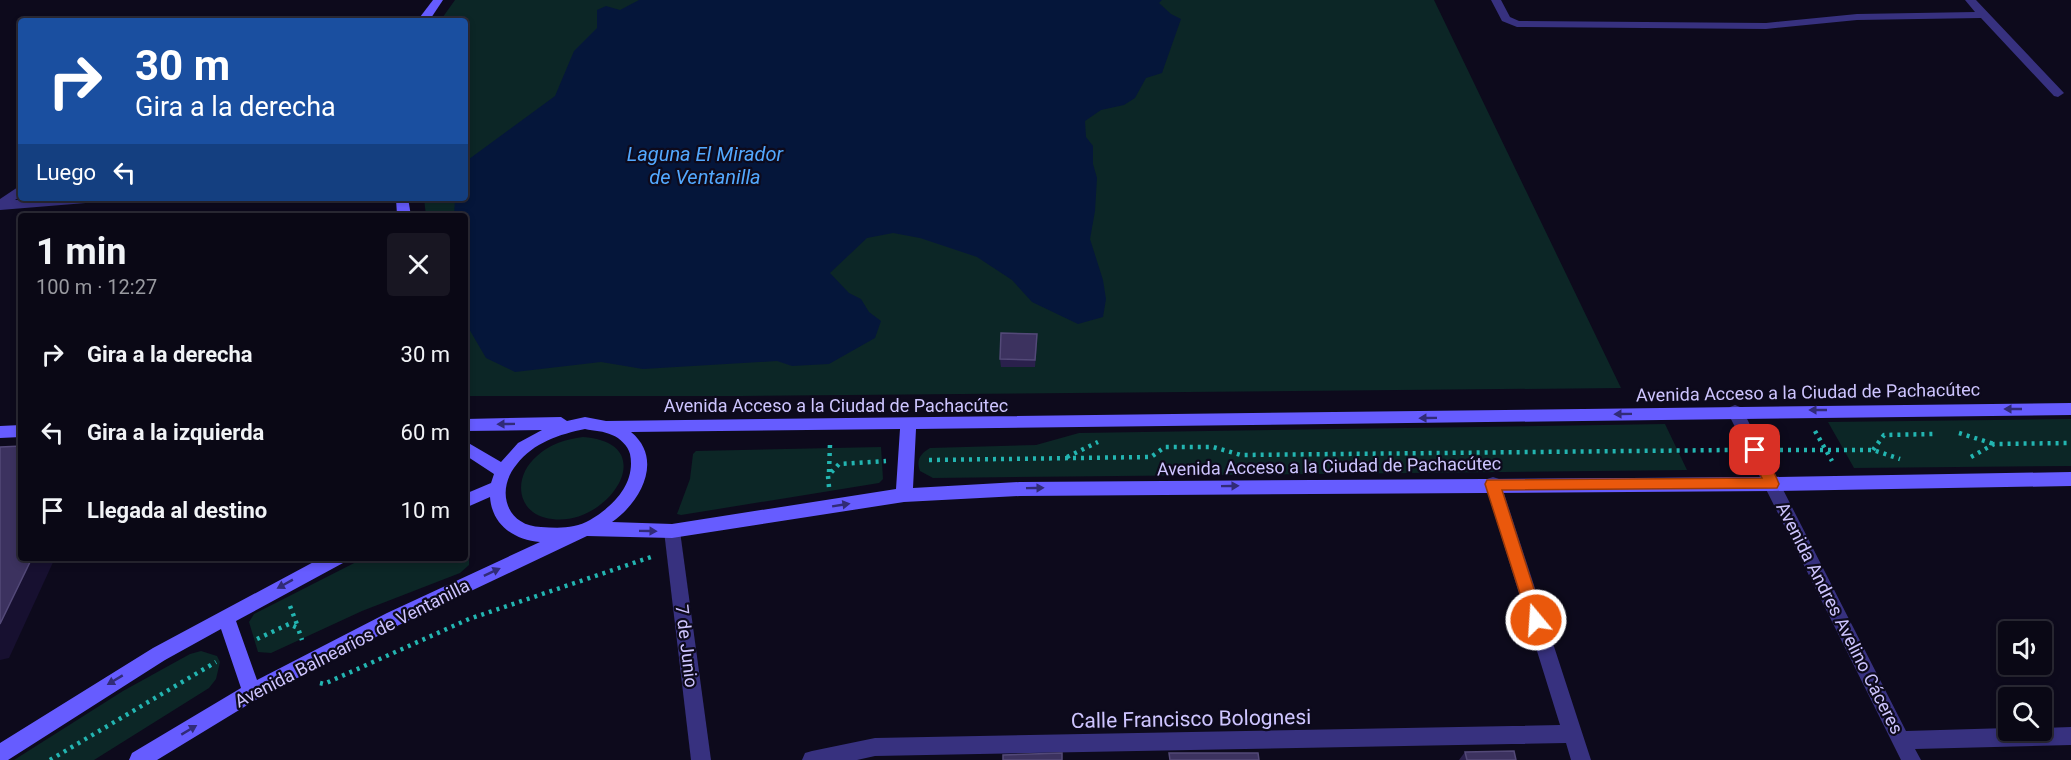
<!DOCTYPE html>
<html lang="es">
<head>
<meta charset="utf-8">
<style>
  :root { --surface:#0a0815; --page:#181622; --text:#f1f3f6; --muted:#999aa0; --line:#2a2934 }
  body { margin:0; font-family:Roboto,sans-serif; background:var(--page); color:var(--text); height:100vh; display:flex; flex-direction:column; font-size:22px; white-space:nowrap }
  * { box-sizing:border-box; margin:0 }
  p { font-size:20px; color:var(--muted) }
  .icon { flex:none; width:33px; height:33px; fill:none; stroke:currentColor; stroke-width:2; stroke-linecap:round; stroke-linejoin:round }
  .map { position:relative; flex:1; overflow:hidden }
  .drawer { position:absolute; left:18px; top:213px; width:450px; height:348px; display:flex; flex-direction:column; background:var(--surface); border-radius:6px; box-shadow:0 3px 9px #0003,0 0 0 2px var(--line) }
  .drawer>* { flex:none }
  .guide { position:absolute; left:18px; top:18px; width:450px; height:183px; border-radius:6px; box-shadow:0 3px 9px #0003,0 0 0 2px var(--line); background:#1a4fa0; color:#fff; overflow:hidden }
  .fabs { position:absolute; left:1998px; top:621px; display:grid; gap:12px }
  .fabs a { display:grid; place-items:center; width:54px; height:54px; border-radius:6px; background:var(--surface); box-shadow:0 3px 9px #0003,0 0 0 2px var(--line); font-size:30px }
  .pin { position:absolute; display:grid; place-items:center; width:51px; height:51px; color:#fff; margin:-26px; border-radius:12px; box-shadow:0 3px 9px #0006 }
  .me { position:absolute; width:66px; margin:-33px; rotate:342deg; stroke-linejoin:round; filter:drop-shadow(0 0 4px #0008) }
  .turn { display:flex; align-items:center; gap:21px; height:126px; padding:0 18px; font-size:27px }
  .turn .icon { width:78px; height:78px; stroke-width:2.5 }
  .turn b { display:block; font-size:42px; line-height:51px }
  .then { display:flex; align-items:center; height:57px; padding:0 18px; background:#0003; gap:12px; font-size:22px }
  .round { display:grid; place-items:center; flex:none; width:63px; height:63px; border-radius:6px; background:var(--page) }
  .summary { display:flex; align-items:center; justify-content:space-between; height:102px; padding:0 18px }
  h1 { font-size:36px; font-weight:700; line-height:45px }
  ul { padding:0; list-style:none }
  li { display:flex; align-items:center; gap:18px; height:78px; padding:0 18px }
  li div { flex:1 }
  li b { display:block; font-size:22px }
  li em { font-style:normal }
  .map>svg:first-child { display:block }
</style>
</head>
<body>
<div class="map">
<svg width="2071" height="760" viewBox="0 0 2071 760">
  <rect width="100%" height="100%" fill="#0d0a1c"/>
  <g fill="#0c2626">
    <path d="M455 0H1434L1621 388 740 396H465V216H426L424 198H465V21H440Z"/>
    <path d="M2071 419V466L1854 468 1828 422Z"/>
    <path d="M1665 424 1687 470 933 478 920 471C916 460 920 454 930 448L1036 445 1079 433Z"/>
    <path d="M583 437C664 443 608 527 552 519 516 515 512 477 537 456 550 444 566 439 583 437Z"/>
    <path d="M881 447 883 479 879 483 681 515 677 514 690 479 693 454 696 451Z"/>
    <path d="M465 553 469 558V565L460 573 362 611 271 653 258 652 249 622 254 614 364 558H465Z"/>
    <path d="M201 651 217 656 220 662 216 679 209 688 94 760H14L123 691 190 654Z"/>
  </g>
  <path fill="#05163a" d="M639 0H1162L1159 3 1171 14 1181 19 1162 73 1146 78 1135 98 1124 105 1101 110 1085 121 1086 137 1093 146V164L1097 178 1095 211 1090 239 1103 280 1106 299 1103 317 1078 324 1032 302 1012 280 977 257 920 238 893 233 867 238 830 273 849 293 861 299 869 312 881 321 875 338 829 364 792 366 777 361 643 369 601 362 515 372 486 358 465 322V216H454L455 198H465V162L555 96 574 51 597 28V10L606 6 620 10Z"/>
  <g fill="none" stroke-linecap="round" stroke-linejoin="round">
    <g stroke="#23b5b1" stroke-width="4.5" stroke-dasharray="3 5" stroke-linecap="butt">
      <path d="M1815 431 1832 461"/>
      <path d="M1959 433 1994 444"/>
      <path d="M1780 450H1873L1900 459"/>
      <path d="M1873 450 1884 435 1934 434"/>
      <path d="M1067 457 1098 442"/>
      <path d="M1971 457 1994 444 2071 443"/>
      <path d="M929 460 1151 457 1165 447H1213L1241 455 1730 450"/>
      <path d="M829 472 830 444"/>
      <path d="M829 487 828 476 839 464 886 461"/>
      <path d="M290 606 298 627"/>
      <path d="M257 639 289 624 298 628 302 640"/>
      <path d="M320 683 324 684 469 619 654 556"/>
      <path d="M50 760 216 662"/>
    </g>
    <path fill="#37317f" fill-rule="evenodd" d="M21 185V196L15 200 104 198 98 202 0 210V199Z"/>
    <g fill="#37317f" fill-rule="evenodd">
      <path d="M1491 0H1501L1510 17 1519 21 1766 23 1857 14 1975 12 1965 0H1976L2064 93 2058 97 2054 96 1981 18 1857 20 1766 29 1517 27 1502 21Z"/>
      <path d="M1735 405 1740 407 1743 411 1906 731 2008 728V730H2042V728L2071 727V745L1915 749 1921 760H1901L1727 411 1730 407Z"/>
      <path d="M1493 477 1499 479 1501 484 1591 760H1571L1566 743 875 756 857 760H802L805 753 812 751 875 738 1560 725 1485 484 1487 479Z"/>
      <path d="M672 524 678 526 680 531 711 760H691L664 531 666 526Z"/>
    </g>
    <g fill="#665cff" fill-rule="evenodd">
      <path d="M433 0H443L429 21H417Z"/>
      <path d="M396 198H408L411 216H397Z"/>
      <path d="M2071 403V415L916 429 913 488 1020 482 1772 477 2071 472V486L1772 491 1020 496 904 502 672 538 587 536 399 625 259 698 157 760H129L132 753 241 688 221 629 165 660 8 760H0V743L153 648 321 558H345L343 563 236 621 257 680 387 613 540 542C514 540 492 525 490 497L465 508V494L491 483 494 474 465 455V441L501 462 518 443 542 430 465 431V419L561 417 567 421 585 417 606 421ZM585 429C594 431 604 431 612 435 620 438 628 446 630 454 636 483 614 506 590 520 575 529 558 528 541 527 506 526 495 490 517 464 533 443 560 434 585 429ZM900 429 896 489 672 524 612 522C641 502 664 459 631 432Z"/>
      <path d="M21 425V437L0 438V426Z"/>
    </g>
  </g>
  <g fill="#2a204c">
    <path d="M1037 342 1035 367H1001L1000 359Z"/>
    <path d="M1465 752 1516 760H1459Z"/>
  </g>
  <path fill="#171030" d="M32 558H55L9 658 0 660V624Z"/>
  <g fill="#3c325f" stroke="#534978" stroke-width="1.5">
    <path d="M1001 333 1037 334 1035 360 1000 359Z"/>
    <path d="M21 446V558H32L0 624V447Z"/>
    <path d="M1514 751 1516 760H1467L1465 752Z"/>
    <path d="M1062 753V760H1003V755Z"/>
    <path d="M1169 753H1258L1259 760H1170Z"/>
  </g>
  <defs><path id="oneway-solid" d="M-6-.8H1V-3.2L6.5 0L1 3.2V.8H-6Z" transform="scale(1.5)"/></defs>
  <g fill="#312b77">
    <use href="#oneway-solid" transform="translate(2013 409) rotate(180)"/>
    <use href="#oneway-solid" transform="translate(1818 410) rotate(180)"/>
    <use href="#oneway-solid" transform="translate(1623 414) rotate(179)"/>
    <use href="#oneway-solid" transform="translate(1428 418) rotate(179)"/>
    <use href="#oneway-solid" transform="translate(506 424) rotate(179)"/>
    <use href="#oneway-solid" transform="translate(1230 486) rotate(-1)"/>
    <use href="#oneway-solid" transform="translate(1035 488) rotate(-1)"/>
    <use href="#oneway-solid" transform="translate(841 505) rotate(-9)"/>
    <use href="#oneway-solid" transform="translate(648 531) rotate(1)"/>
    <use href="#oneway-solid" transform="translate(492 572) rotate(-25)"/>
    <use href="#oneway-solid" transform="translate(285 584) rotate(151)"/>
    <use href="#oneway-solid" transform="translate(115 680) rotate(149)"/>
    <use href="#oneway-solid" transform="translate(189 730) rotate(-31)"/>
  </g>
  <path fill="#ea580c" stroke="#983908" stroke-width="1.5" d="M1755 445 1761 446 1777 479 1779 484 1777 488 1502 490 1544 620 1542 625 1536 627 1530 625 1485 484 1487 480 1762 478 1748 450 1750 446Z"/>
  <g text-anchor="middle" dominant-baseline="central" stroke-width="4.5" stroke-linejoin="round" paint-order="stroke">
    <g font-size="18" fill="#cec5ff" stroke="#0d0a1c">
      <text transform="translate(1808 392) rotate(-1)">Avenida Acceso a la Ciudad de Pachacútec</text>
      <text x="836" y="405">Avenida Acceso a la Ciudad de Pachacútec</text>
      <text transform="translate(1329 466) rotate(-1)">Avenida Acceso a la Ciudad de Pachacútec</text>
      <text transform="translate(1840 618) rotate(63)">Avenida Andres Avelino Cáceres</text>
      <text transform="translate(352 643) rotate(-27)">Avenida Balnearios de Ventanilla</text>
      <text transform="translate(687 646) rotate(83)">7 de Junio</text>
    </g>
    <g font-size="20" font-style="italic" fill="#53a9ff" stroke="#0d0a1c">
      <text x="705" y="154">Laguna El Mirador<tspan x="705" dy="23">de Ventanilla</tspan></text>
    </g>
    <g font-size="21" fill="#cec5ff" stroke="#0d0a1c">
      <text transform="translate(1191 719) rotate(-1)">Calle Francisco Bolognesi</text>
    </g>
  </g>
</svg>
<div class="fabs">
<a><svg class="icon" aria-label="sound" viewBox="0 0 24 24"><path d="M4 9h4l5-4v14l-5-4H4zM17 9q2 3 0 6"/></svg></a>
<a><svg class="icon" aria-label="search" viewBox="0 0 24 24"><circle cx="10" cy="10" r="6"/><path d="M15 15l6 6"/></svg></a>
</div>
<div class="pin" style="left:1755px;top:450px;background:#d93025"><svg class="icon" aria-label="arrive" viewBox="0 0 24 24"><path d="M6 21V4h12l-3 4 3 4H6"/></svg></div>
<svg class="me" style="left:1536px;top:620px" viewBox="-20 -20 40 40"><circle r="17" fill="#ea580c" stroke="#fff" stroke-width="3"/><path d="M0-11L8 9 0 5-8 9z" fill="#fff"/></svg>
<div class="guide">
<div class="turn"><svg class="icon" aria-label="right" viewBox="0 0 24 24"><path d="M7 20v-9h11M14 6l5 5-5 5"/></svg><div><b>30 m</b>Gira a la derecha</div></div>
<div class="then">Luego<svg class="icon" aria-label="left" viewBox="0 0 24 24"><path d="M17 20v-9H6M10 6l-5 5 5 5"/></svg></div>
</div>
<section class="drawer">
<div class="summary"><div><h1>1 min</h1><p>100 m · 12:27</p></div><a class="round"><svg class="icon" aria-label="close" viewBox="0 0 24 24"><path d="M6 6l12 12M18 6L6 18"/></svg></a></div>
<ul>
<li><svg class="icon" aria-label="right" viewBox="0 0 24 24"><path d="M7 20v-9h11M14 6l5 5-5 5"/></svg><div><b>Gira a la derecha</b></div><em>30 m</em></li>
<li><svg class="icon" aria-label="left" viewBox="0 0 24 24"><path d="M17 20v-9H6M10 6l-5 5 5 5"/></svg><div><b>Gira a la izquierda</b></div><em>60 m</em></li>
<li><svg class="icon" aria-label="arrive" viewBox="0 0 24 24"><path d="M6 21V4h12l-3 4 3 4H6"/></svg><div><b>Llegada al destino</b></div><em>10 m</em></li>
</ul>
</section>
</div>
</body>
</html>
